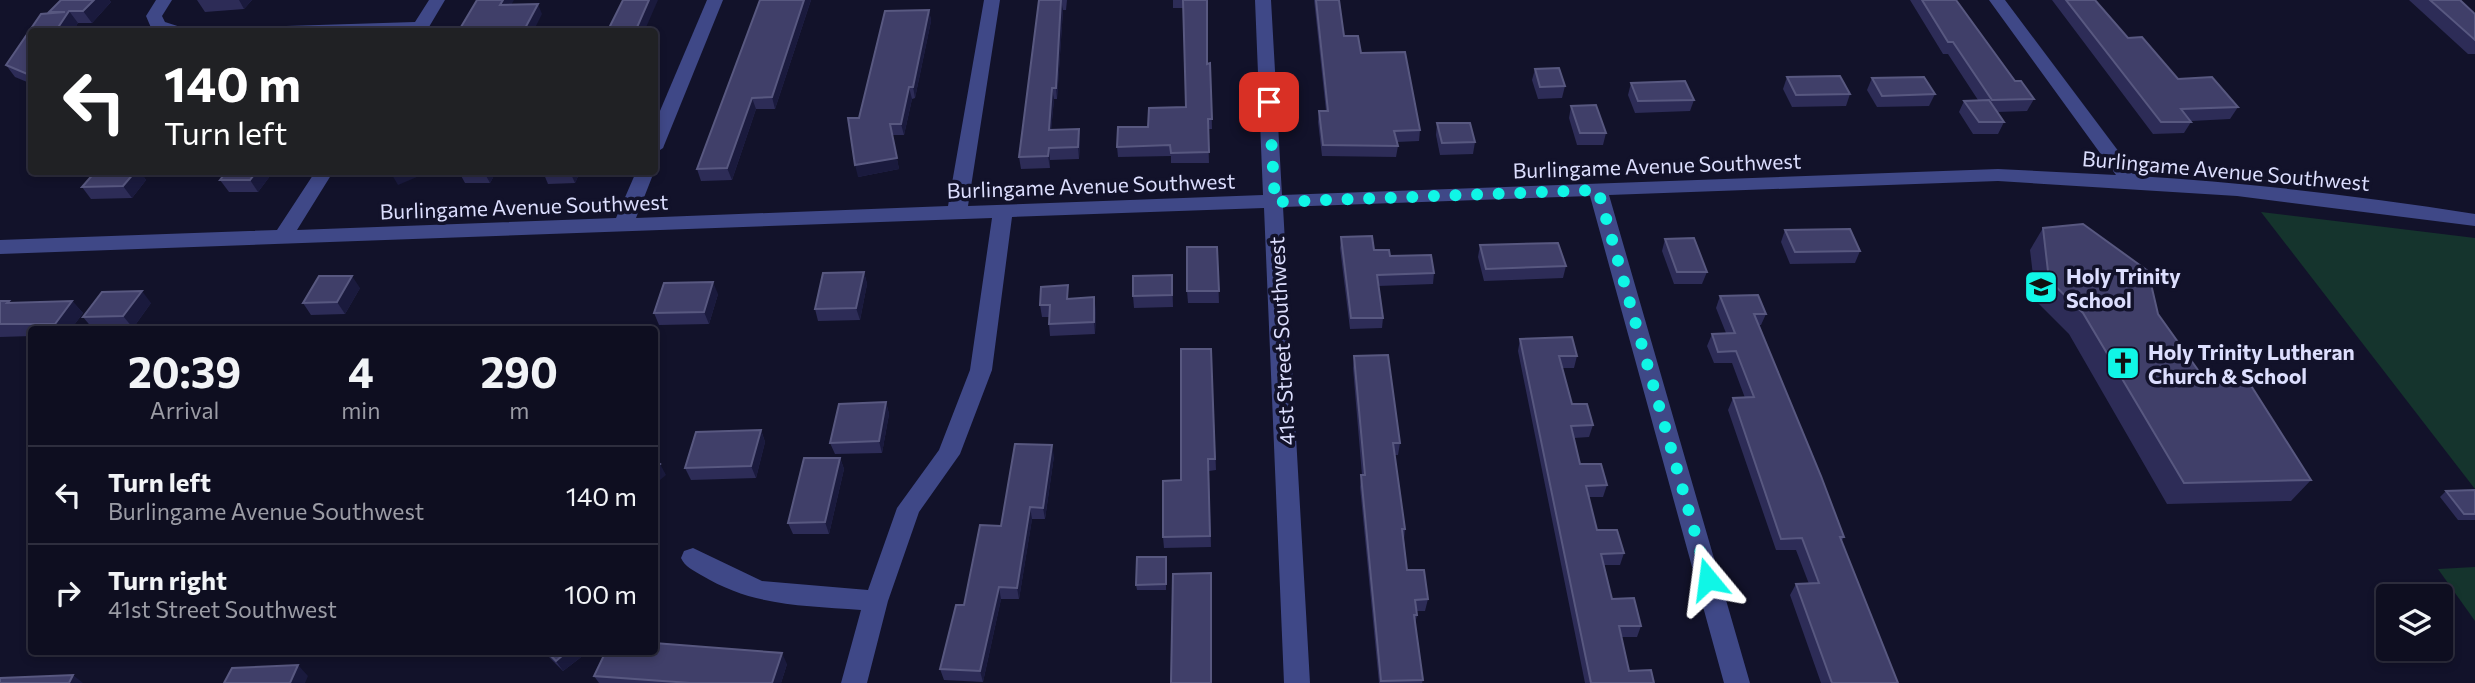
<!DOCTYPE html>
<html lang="en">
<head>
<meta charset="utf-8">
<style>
  :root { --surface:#0e0e20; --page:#171729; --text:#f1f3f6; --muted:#9b9ca5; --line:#2e2e3e }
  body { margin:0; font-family:Commissioner,sans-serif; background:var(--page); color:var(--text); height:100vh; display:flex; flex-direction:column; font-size:26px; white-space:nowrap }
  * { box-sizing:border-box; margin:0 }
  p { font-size:23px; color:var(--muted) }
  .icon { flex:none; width:38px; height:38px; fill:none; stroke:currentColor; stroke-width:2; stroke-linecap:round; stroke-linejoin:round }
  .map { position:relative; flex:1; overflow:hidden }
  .details { position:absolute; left:28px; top:326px; width:630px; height:329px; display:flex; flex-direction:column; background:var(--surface); border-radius:7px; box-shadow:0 4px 10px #0003,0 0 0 2px var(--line) }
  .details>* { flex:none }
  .top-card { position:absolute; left:28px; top:28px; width:630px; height:147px; border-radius:7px; box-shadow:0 4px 10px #0003,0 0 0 2px var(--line); background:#202124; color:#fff; overflow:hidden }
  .fabs { position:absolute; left:2376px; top:584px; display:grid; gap:14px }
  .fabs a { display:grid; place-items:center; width:77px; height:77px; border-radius:7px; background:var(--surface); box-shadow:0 4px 10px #0003,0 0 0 2px var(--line); font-size:35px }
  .pin { position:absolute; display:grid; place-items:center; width:60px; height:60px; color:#fff; margin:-30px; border-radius:14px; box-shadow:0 4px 10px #0006 }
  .me { position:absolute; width:77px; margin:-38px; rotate:344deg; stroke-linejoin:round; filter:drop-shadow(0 0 5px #0008) }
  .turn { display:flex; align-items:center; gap:24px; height:147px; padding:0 21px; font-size:32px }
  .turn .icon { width:91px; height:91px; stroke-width:2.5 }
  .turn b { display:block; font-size:49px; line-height:60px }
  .eta { display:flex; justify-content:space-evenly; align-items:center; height:119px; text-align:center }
  .eta b { font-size:42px; font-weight:700; line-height:49px }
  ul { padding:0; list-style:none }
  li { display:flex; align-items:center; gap:21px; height:98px; padding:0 21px; border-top:2px solid var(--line) }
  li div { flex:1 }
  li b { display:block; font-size:26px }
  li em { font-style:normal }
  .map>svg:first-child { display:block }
</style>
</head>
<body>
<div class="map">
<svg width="2475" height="683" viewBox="0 0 2475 683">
  <rect width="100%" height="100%" fill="#12122a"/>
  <g fill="#15342d">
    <path d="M2261 212 2475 238V489Z"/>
    <path d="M2475 567V621L2438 569Z"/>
  </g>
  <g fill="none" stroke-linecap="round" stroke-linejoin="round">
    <g fill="#3f4887" fill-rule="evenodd">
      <path d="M156 0H172L162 16 165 22 196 32 152 30 146 16Z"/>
      <path d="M429 0H445L426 32H244L252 27 415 22Z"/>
      <path d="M707 0H723L663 148 654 154V125Z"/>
      <path d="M984 0H1000L968 206 1263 195 1255 0H1271L1282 195 1998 169 2116 175 1989 0H2005L2137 176C2250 183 2363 196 2475 214V226L2237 196 1998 181 1609 195 1750 683H1724L1590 196 1283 207 1310 683H1284L1264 208 1012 217 992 370 960 454 919 512 888 601 867 683H841L861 610C802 605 754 607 701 575 693 570 685 567 681 558L684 551 693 548 762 581 868 590 897 508 939 450 970 370 992 218 0 254V240L277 230 315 172H333L297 230 616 218 636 172H654L636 218 948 206Z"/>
    </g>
  </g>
  <g fill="#2d2c57">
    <path d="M61 0H109L111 2 92 23H78L72 32H32V84L15 77 6 65 41 14 50 13 49 12Z"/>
    <path d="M197 0H252L244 9 205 12Z"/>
    <path d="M760 0H811L775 109H756L732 180 701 181 697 169Z"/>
    <path d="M1039 0H1067L1066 10H1063L1057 99H1054L1051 130 1080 141 1079 159 1050 160V168L1021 169 1019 157Z"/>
    <path d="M1173 0H1207V64L1210 63 1212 129H1208L1209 163H1171V156L1118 157 1117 147 1186 107 1183 8H1173Z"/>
    <path d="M1314 0H1339L1344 36 1361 53 1420 130 1419 141 1397 142 1398 146 1396 157 1322 156 1318 122 1319 111H1326Z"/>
    <path d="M1910 0H1956L2015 81 2034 99 2027 111 1997 112 2004 122 1998 134H1973L1959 112 1964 101 1978 100 1948 54H1943Z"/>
    <path d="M2052 0H2095L2128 38 2178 79 2238 107 2230 119 2191 121V122L2184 133 2153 134Z"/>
    <path d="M2409 0H2460L2475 14V54H2468Z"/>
    <path d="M929 10 931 21 915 98 912 99 904 135H892L899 169 858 177 859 118Z"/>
    <path d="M1535 69 1565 86 1562 98 1538 99 1532 80Z"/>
    <path d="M1787 77 1850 94 1846 106 1792 107 1783 89Z"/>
    <path d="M1872 78 1935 94 1929 106 1877 107 1867 90Z"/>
    <path d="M1631 83 1694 100 1690 111 1635 113 1628 95Z"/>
    <path d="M1571 106 1606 133 1603 145H1577L1569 118Z"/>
    <path d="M1437 123 1475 142 1473 154 1440 155 1436 135Z"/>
    <path d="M95 172H140L146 180 132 198 91 199 82 187Z"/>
    <path d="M226 172H273L258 192H229L220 180Z"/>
    <path d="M459 172H496L490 183H465Z"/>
    <path d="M543 172H580L575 183 548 184Z"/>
    <path d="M2043 228 2158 314 2208 384 2311 480 2291 501 2167 504 2069 334 2036 301 2030 250Z"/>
    <path d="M1785 230 1860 251 1855 263 1790 264 1781 242Z"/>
    <path d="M1341 237 1434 273 1433 284 1378 286 1383 318 1382 328 1350 329 1340 248Z"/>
    <path d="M1665 239 1707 272 1702 284H1674L1662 251Z"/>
    <path d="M1480 245 1566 266 1563 278 1484 281 1478 257Z"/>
    <path d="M1217 247 1219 303H1188L1187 291Z"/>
    <path d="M864 272 867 284 860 320 818 321 815 309Z"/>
    <path d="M1172 275 1173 307 1134 308 1133 296Z"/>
    <path d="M360 288 345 314 311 315 303 303Z"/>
    <path d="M718 294 709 324 659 325 654 313Z"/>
    <path d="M1720 296 1766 314 1761 325H1759L1844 537 1841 542 1898 683H1821L1790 595 1796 584H1809L1796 550H1776L1728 410 1733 398H1745L1732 363H1714L1707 346 1712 334 1726 333 1716 308Z"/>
    <path d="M1069 298 1096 309 1095 334 1050 336 1049 324V317H1042L1040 305Z"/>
    <path d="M0 301 11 303 72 301 83 313 71 329H32V336L0 337Z"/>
    <path d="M151 303 133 328 93 329 83 317Z"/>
    <path d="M1520 339 1577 356 1574 368H1562L1572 404 1593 425 1589 437 1574 438 1580 464 1607 485 1603 497H1589L1597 530 1624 553 1620 565H1604L1612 599 1641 626 1637 637H1621L1629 671 1654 683H1585L1518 351Z"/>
    <path d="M1211 349 1216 470 1209 471 1211 547 1164 548 1163 537 1181 480Z"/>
    <path d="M1354 356 1400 443 1398 455H1395L1405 529 1404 540 1407 570 1428 599 1425 611H1416L1417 615 1415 624 1423 680 1422 683H1379L1360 487 1361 475H1362L1353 368Z"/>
    <path d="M886 402 889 414 882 453 835 454 830 443Z"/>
    <path d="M761 430 765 442 756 478 691 480 685 468Z"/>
    <path d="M1054 456 1045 519H1032L1019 599H1001L983 682 944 680 940 669 964 605 1001 526Z"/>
    <path d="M840 458 844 469 829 534H793L788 523Z"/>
    <path d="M2475 490V520H2458L2440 497 2446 491Z"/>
    <path d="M1166 557V590H1137L1136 585Z"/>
    <path d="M543 651H589L563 671Z"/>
    <path d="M787 664 781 683H599L594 676Z"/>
  </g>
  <g fill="#1a1a3d">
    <path d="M94 0H109L111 2 92 23 83 11Z"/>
    <path d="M239 0H252L244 9Z"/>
    <path d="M503 0H514L505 15 500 5Z"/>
    <path d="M649 0H658L644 32H635Z"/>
    <path d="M804 0H811L775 109 772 97Z"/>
    <path d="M1061 0 1063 10 1057 99 1056 88Z"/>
    <path d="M538 4 542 14 533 32H523Z"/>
    <path d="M929 10 931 21 915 98 913 87Z"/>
    <path d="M69 11 78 23 72 32H55Z"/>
    <path d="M909 87 912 99 904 135 901 124Z"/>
    <path d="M1052 88 1054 99 1050 142 1049 130Z"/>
    <path d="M752 98 756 109 732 180 727 168Z"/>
    <path d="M890 124 899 169 858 177 855 165Z"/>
    <path d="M1079 129 1080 141 1079 159 1078 147Z"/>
    <path d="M1049 148 1050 160V168L1048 156Z"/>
    <path d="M135 172H140L146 180 132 198 123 186Z"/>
    <path d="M256 172H273L258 192 250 180Z"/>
    <path d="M395 172H423L424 174 398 185 391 173Z"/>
    <path d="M484 172H496L490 183Z"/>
    <path d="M570 172H580L575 183Z"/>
    <path d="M864 272 867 284 860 320 856 308Z"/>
    <path d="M352 276 360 288 345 314 337 302Z"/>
    <path d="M713 282 718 294 709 324 704 312Z"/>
    <path d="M142 291 151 303 133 328 123 316Z"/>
    <path d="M1094 297 1096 309 1095 334 1094 322Z"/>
    <path d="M72 301 83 313 71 329H60L55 324Z"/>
    <path d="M886 402 889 414 882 453 879 441Z"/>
    <path d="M761 430 765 442 756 478 751 466Z"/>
    <path d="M1052 445 1054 456 1045 519 1043 508Z"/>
    <path d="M840 458 844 469 829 534 825 522Z"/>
    <path d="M660 464 666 475 654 485V468Z"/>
    <path d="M1030 507 1032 519 1019 599 1017 588Z"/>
    <path d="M999 587 1001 599 983 682 980 671Z"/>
    <path d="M568 651H589L563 671 556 661Z"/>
    <path d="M782 653 787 664 781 683H772Z"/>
    <path d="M298 665 308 676 305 683H290Z"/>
    <path d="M73 675 83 683H69Z"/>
  </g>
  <g fill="#403f69" stroke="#585880" stroke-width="2">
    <path d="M61 0H94L83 11H69L55 32H32V76L6 65 41 14 65 12H49Z"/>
    <path d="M477 0H503L500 5 538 4 523 32H458Z"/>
    <path d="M623 0H649L635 32H607Z"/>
    <path d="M760 0H804L772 97 752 98 727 168 697 169Z"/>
    <path d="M1039 0H1061L1056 88H1052L1049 130 1079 129 1078 147 1049 148 1048 156 1019 157Z"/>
    <path d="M1183 0H1207V64L1210 63 1212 119H1208L1209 152 1171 153 1170 145 1117 147 1118 127H1148L1149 108 1186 107Z"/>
    <path d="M1316 0H1339L1344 36H1358L1361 53 1405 52 1420 130 1394 131 1398 146 1323 145 1319 111H1328Z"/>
    <path d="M1922 0H1956L2015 81H2021L2034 99 1992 100 1953 42H1948Z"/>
    <path d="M2066 0H2095L2128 38 2142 37 2178 79 2212 77 2238 107 2181 109 2191 122H2161Z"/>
    <path d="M2430 0H2460L2475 14V40Z"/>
    <path d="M929 10 913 87H909L901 124H890L897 158 855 165 848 118H859L885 11Z"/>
    <path d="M1559 68 1565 86 1540 87 1535 69Z"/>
    <path d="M1840 76 1850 94 1796 95 1787 77Z"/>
    <path d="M1924 77 1935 94 1882 96 1872 78Z"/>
    <path d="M1685 81 1694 100 1638 101 1631 83Z"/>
    <path d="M1989 100 2004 122H1979L1964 101Z"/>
    <path d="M1596 105 1606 133H1580L1571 106Z"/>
    <path d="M1437 123H1470L1475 142 1442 143Z"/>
    <path d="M95 172H135L123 186 82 187Z"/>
    <path d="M226 172H256L250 180H220Z"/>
    <path d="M2083 224 2148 271 2158 314 2208 384H2250L2311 480 2184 483 2083 313 2049 280 2043 228Z"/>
    <path d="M1850 229 1860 251 1795 252 1785 230Z"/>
    <path d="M1372 236 1374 250H1389L1390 256 1431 255 1434 273 1377 275 1383 318H1351L1341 237Z"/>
    <path d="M1694 238 1707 272H1677L1665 239Z"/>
    <path d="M1558 243 1566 266 1486 269 1480 245Z"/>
    <path d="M1187 247H1217L1219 291H1187Z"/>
    <path d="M864 272 856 308 815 309 823 273Z"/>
    <path d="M1172 275V295L1133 296V276Z"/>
    <path d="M319 276H352L337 302 303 303Z"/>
    <path d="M713 282 704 312 654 313 664 283Z"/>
    <path d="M1068 285 1067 299 1094 297V322L1049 324 1050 305H1040L1041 287Z"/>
    <path d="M142 291 123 316 83 317 102 292Z"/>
    <path d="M1758 295 1766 314H1754L1821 476 1844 537H1840L1898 683H1832L1796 584 1819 583 1802 538 1781 539 1733 398 1754 397 1736 351 1718 352 1712 334 1735 333 1720 296Z"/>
    <path d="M0 301H9L7 303 72 301 55 324H0Z"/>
    <path d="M1572 337 1577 356H1559L1572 404H1587L1593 425 1571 426 1580 464H1601L1607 485 1586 486 1597 530H1617L1624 553 1601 554 1612 599 1634 598 1641 626H1619L1629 671 1651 670 1654 683H1591L1520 339Z"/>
    <path d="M1181 349H1211L1215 459H1208L1210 536 1163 537V481L1181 480Z"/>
    <path d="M1388 355 1400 443H1393L1405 529H1402L1407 570H1424L1428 599 1415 600 1417 615H1414L1423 680 1381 681 1361 475H1365L1354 356Z"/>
    <path d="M886 402 879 441 830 443 839 404Z"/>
    <path d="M761 430 751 466 685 468 696 432Z"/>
    <path d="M1015 444 1052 445 1043 508 1030 507 1017 588 999 587 980 671 940 669 956 605H964L980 525 1001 526Z"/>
    <path d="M804 458H840L825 522 788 523Z"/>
    <path d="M654 460 660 464 654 468Z"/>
    <path d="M2475 490V514H2464L2446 491Z"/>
    <path d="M1137 557H1166V584L1136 585Z"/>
    <path d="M1211 573V683H1171L1173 574Z"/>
    <path d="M654 643 782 653 772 683H690L594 676 606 651H654Z"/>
    <path d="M546 651H568L556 661Z"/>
    <path d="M298 665 290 683H224L232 668Z"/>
    <path d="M73 675 69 683H0V678Z"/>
  </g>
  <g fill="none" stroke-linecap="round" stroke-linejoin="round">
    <path stroke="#10f6e6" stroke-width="12" stroke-dasharray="0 21.6" d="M1269 102 1275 202 1598 190 1708 579"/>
  </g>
  <defs>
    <g id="school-square" transform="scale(1.75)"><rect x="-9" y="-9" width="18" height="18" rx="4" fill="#10f6e6" stroke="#12122a"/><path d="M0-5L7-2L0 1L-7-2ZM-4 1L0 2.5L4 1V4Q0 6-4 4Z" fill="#111"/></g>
    <g id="church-square" transform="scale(1.75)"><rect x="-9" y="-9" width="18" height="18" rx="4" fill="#10f6e6" stroke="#12122a"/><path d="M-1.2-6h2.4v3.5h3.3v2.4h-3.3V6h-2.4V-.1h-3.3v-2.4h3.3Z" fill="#111"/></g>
  </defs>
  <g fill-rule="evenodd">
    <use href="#school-square" x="2041" y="287"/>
    <use href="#church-square" x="2123" y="363"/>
  </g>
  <g text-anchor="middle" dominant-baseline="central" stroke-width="7" stroke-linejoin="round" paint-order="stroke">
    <g font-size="21" fill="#dcdefe" stroke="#12122a">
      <text transform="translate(1657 165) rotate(-2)">Burlingame Avenue Southwest</text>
      <text transform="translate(2226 170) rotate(5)">Burlingame Avenue Southwest</text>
      <text transform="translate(1091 185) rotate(-2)">Burlingame Avenue Southwest</text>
      <text transform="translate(524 206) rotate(-2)">Burlingame Avenue Southwest</text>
      <text transform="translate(1281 341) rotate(-93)">41st Street Southwest</text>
    </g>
    <g font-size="21" font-weight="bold" fill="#dcdefe" stroke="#12122a" text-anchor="start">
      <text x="2066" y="275">Holy Trinity<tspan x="2066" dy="24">School</tspan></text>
      <text x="2148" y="351">Holy Trinity Lutheran<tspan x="2148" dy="24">Church &amp; School</tspan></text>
    </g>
  </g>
</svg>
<div class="fabs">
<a><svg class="icon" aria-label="layers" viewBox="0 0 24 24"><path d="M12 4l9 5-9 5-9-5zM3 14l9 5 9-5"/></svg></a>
</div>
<div class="pin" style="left:1269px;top:102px;background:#d93025"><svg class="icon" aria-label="arrive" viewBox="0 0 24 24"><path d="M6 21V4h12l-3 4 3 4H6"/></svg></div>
<svg class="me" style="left:1708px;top:579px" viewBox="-20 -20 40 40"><path d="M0-17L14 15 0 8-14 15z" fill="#10f6e6" stroke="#fff" stroke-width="4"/></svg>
<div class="top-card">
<div class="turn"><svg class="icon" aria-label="left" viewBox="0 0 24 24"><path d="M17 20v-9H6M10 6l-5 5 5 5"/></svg><div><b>140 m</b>Turn left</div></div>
</div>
<section class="details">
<div class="eta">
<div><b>20:39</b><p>Arrival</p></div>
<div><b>4</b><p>min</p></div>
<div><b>290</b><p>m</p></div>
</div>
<ul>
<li><svg class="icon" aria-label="left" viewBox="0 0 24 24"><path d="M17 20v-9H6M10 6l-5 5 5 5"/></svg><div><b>Turn left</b><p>Burlingame Avenue Southwest</p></div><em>140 m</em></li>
<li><svg class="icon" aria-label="right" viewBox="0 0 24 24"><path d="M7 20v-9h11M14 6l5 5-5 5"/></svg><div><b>Turn right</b><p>41st Street Southwest</p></div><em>100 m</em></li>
</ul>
</section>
</div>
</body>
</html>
